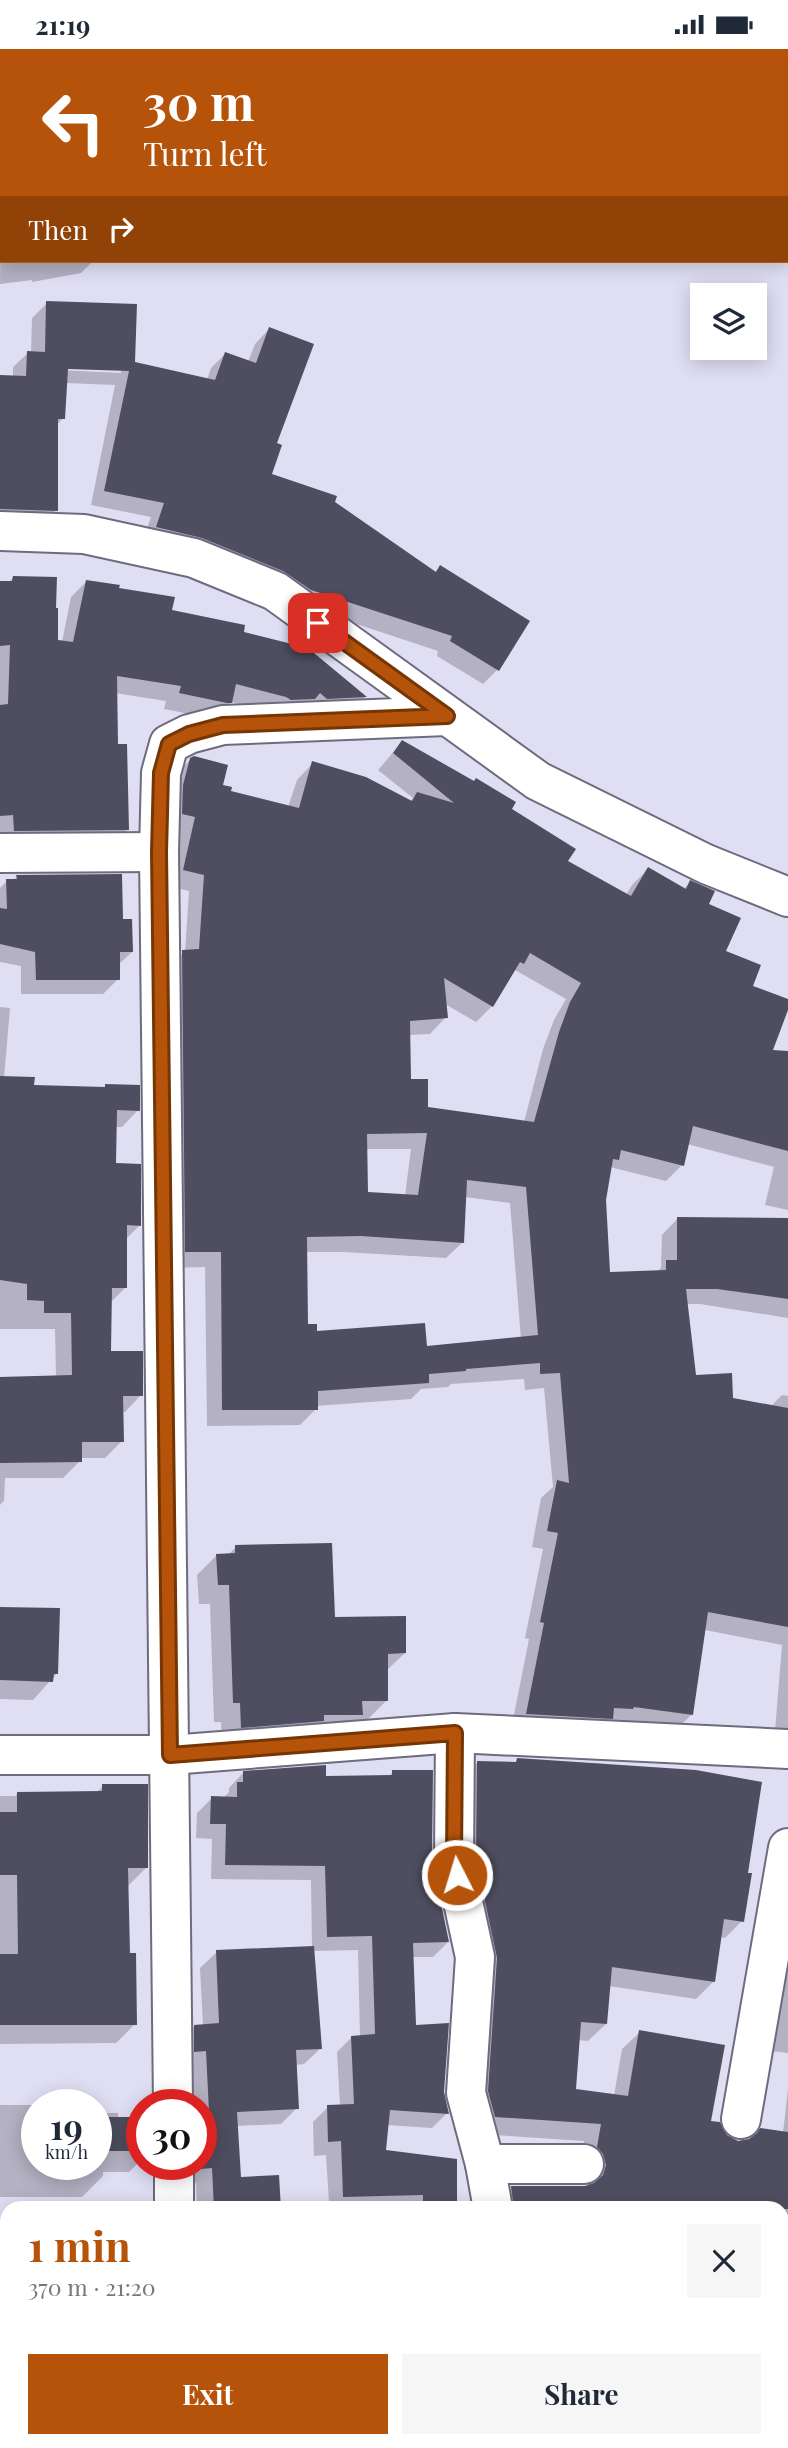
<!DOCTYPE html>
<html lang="en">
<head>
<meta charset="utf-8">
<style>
  :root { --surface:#fff; --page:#f6f6f7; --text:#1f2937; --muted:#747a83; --accent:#b45309 }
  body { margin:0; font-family:"Playfair Display",serif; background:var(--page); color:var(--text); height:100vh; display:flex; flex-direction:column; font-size:26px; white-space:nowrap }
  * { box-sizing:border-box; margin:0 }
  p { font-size:23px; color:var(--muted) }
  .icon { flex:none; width:38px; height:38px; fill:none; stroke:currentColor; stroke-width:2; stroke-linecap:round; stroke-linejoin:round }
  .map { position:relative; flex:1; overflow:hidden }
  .drawer { position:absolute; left:0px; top:2152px; width:789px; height:247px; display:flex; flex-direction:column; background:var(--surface); border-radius:21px 21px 0 0; box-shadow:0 4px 18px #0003 }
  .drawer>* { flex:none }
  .guide { position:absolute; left:0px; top:0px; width:789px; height:214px; box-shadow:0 4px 18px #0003; background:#b45309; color:#fff; overflow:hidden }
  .buttons { position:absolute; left:690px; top:234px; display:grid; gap:14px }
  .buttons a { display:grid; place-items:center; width:77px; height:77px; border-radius:0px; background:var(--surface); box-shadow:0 4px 18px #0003; font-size:35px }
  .speed { position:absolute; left:21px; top:2040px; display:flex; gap:14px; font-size:35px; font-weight:700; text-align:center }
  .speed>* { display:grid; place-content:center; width:91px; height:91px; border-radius:50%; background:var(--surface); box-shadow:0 4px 18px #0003; line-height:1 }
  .speed small { font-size:18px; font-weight:400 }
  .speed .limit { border:10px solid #d22; background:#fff; color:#111 }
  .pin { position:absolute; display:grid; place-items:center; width:60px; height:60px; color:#fff; margin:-30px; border-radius:14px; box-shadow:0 4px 10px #0006 }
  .me { position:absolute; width:77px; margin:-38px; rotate:355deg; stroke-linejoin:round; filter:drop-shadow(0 0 5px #0008) }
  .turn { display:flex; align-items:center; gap:24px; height:147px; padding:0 28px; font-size:32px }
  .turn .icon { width:91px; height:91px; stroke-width:2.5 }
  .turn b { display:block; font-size:49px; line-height:60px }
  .then { display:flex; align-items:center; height:66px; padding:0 28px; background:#0003; gap:14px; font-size:26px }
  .round { display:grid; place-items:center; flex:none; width:74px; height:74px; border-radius:0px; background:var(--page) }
  .overview { display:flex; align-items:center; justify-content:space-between; height:119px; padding:0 28px }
  h1 { font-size:42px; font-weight:700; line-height:52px; color:var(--accent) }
  .primary-button { display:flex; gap:14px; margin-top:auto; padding:14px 28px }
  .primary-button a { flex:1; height:80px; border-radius:0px; background:var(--accent); color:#fff; font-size:28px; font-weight:700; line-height:80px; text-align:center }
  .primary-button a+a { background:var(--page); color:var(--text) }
  .status { display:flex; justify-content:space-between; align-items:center; height:49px; padding:0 35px; background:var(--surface); direction:ltr }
  .status svg { height:19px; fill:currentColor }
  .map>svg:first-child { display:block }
</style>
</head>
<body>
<div class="status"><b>21:19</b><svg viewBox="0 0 49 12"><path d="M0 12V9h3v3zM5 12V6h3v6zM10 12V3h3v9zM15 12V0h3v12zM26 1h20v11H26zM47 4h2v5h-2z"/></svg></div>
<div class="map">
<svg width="788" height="2399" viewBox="0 0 788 2399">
  <rect width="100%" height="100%" fill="#e0def3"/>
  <g fill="#8f8ab7" stroke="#726f91" stroke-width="2">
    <path d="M314 0H486L487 2H315Z"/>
    <path d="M532 0H687L533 2Z"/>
  </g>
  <g fill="#0003" fill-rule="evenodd">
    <path d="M2 48V212H93L81 224 32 233V231L0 235Z"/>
    <path d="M47 254 133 314 207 331 211 319 225 305 248 313 255 295 269 280 275 395 270 426 333 454 434 524 440 518 497 621 483 635 437 607 438 602 296 555 142 493 151 468 91 456 115 336 65 334 63 369 57 376 56 461 42 476 0 475V328H13V318L28 304H31L32 269ZM59 318 121 320V324L59 321Z"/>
    <path d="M13 529 56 593H62L71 548 87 532 117 541 171 562 241 584 365 648 350 663H270L231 653 215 669H210L164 660 166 652 115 644 116 697 127 781 112 796 0 797V534H8Z"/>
    <path d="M402 693 510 761 566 812 626 846 632 836 648 820 683 840 690 834 707 856 724 903 750 938 788 952 768 1009 788 1015V1161L765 1156 774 1118 687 1095 682 1116 666 1132 610 1118 604 1151 609 1225 657 1223 661 1219 662 1186 678 1169 788 1170V1269L700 1255H686L694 1328 732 1350 771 1357 782 1346 788 1347V1704L774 1694 782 1596 705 1581 691 1666 675 1682 511 1681 529 1590 525 1589 543 1500 532 1498 541 1449 553 1438 544 1339 525 1341 524 1330 451 1335 448 1338 421 1340 411 1350 316 1357V1360L300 1376 207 1377 205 1218 170 1219 166 919 185 903 189 842 168 837 180 784 166 781 174 727 191 710 228 743 288 758 297 731 313 714 409 753 413 749 378 721ZM515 921 566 950 554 971 543 1000 524 1073 426 1060 409 1032 408 986 430 985 446 968 445 955 476 973 492 957ZM366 1100H411L405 1147 367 1145ZM465 1148 510 1154 521 1290 425 1299 316 1284 306 1277V1203H344L446 1209 463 1193Z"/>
    <path d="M17 828 121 872 132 903 118 916V930L103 945H21V917L0 913V839L7 832 13 831Z"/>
    <path d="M0 958 10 959 4 1029 33 1038 103 1040 106 1037 138 1061 122 1078H115L114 1116 140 1176 125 1191V1239L110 1254V1304L141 1346 125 1363H121L122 1392 105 1409H80V1412L63 1429H5L4 1452 0 1456V1329L56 1328 55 1280H0Z"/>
    <path d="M236 1498 333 1569 405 1604 386 1622 387 1651 367 1671H355L341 1685 222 1697 221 1673H214L210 1555H199L197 1526 217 1506H228Z"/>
    <path d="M0 1560 57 1624 33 1651 0 1650Z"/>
    <path d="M518 1711 606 1715 746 1825 742 1872 725 1889 720 1888 713 1933 696 1950 609 1937 606 1975 588 1992 578 1991 574 2042 614 2047 622 2000 640 1983 709 2074 725 2088 738 2093 783 2084 788 2040V2298L782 2297V2160H495L494 2156 512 2139 588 2138 589 2134 586 2122 581 2116 584 2092 478 2085 460 1731 477 1714 513 1715Z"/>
    <path d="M393 1723 430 1811 448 1893 433 1908H412L414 1978 442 2043 447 2064 432 2079 387 2076 384 2102 455 2160H197L196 2134 180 2135 179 2116H201V2056H193L191 2018 178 1993 195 1977H203L200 1919 217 1903 312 1899 311 1831 211 1830 212 1790 196 1789 197 1764 212 1749H223L229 1743V1739L243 1724 325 1729 388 1728ZM358 1901 360 1988H352L337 2003 340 2057 328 2058 313 2073 314 2107 326 2106 329 2154 279 2157 239 2130 236 2077 281 2075 297 2059 295 2016 304 2015 321 1999 313 1902Z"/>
    <path d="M103 1737 147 1818 127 1838 128 1906 135 1975 116 1994 0 1995V1747H15L18 1744H96Z"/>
    <path d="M788 1924V2004L762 2001 772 1940Z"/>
    <path d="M0 2056H78H37V2116H96V2064H118V2070H142V2110L129 2123H103V2127L82 2148H0Z"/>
    <path d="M0 2198H7V2392H131L130 2399H0Z"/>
    <path d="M553 2392H619L618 2399H553Z"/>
  </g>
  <g fill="#4f4e60" fill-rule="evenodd">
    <path d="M46 252 137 255 135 313 215 331 225 303 256 314 269 278 314 295 277 394 282 396 272 425 337 447 335 453 436 523 440 516 530 572 499 622 450 592 452 587 311 541 283 522 202 489 156 478 164 454 104 442 129 322 68 320 65 370H58V462L0 460V326L26 327 27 302 45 303Z"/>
    <path d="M13 527 57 528 56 559H58V591L73 593 86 531 120 536 119 539 175 548 172 561 245 576 244 583 308 599 367 648 327 650 320 644 315 650 291 651 286 648 236 635 232 654H227L179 644 181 637 117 627 118 695H127L129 781 14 782 13 766 0 767V656L8 655 10 596 0 597V532H12Z"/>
    <path d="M402 691 474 732 476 729 516 753 512 760 576 800 568 812 631 847 648 818 686 840 690 831 715 842 709 855 741 869 726 902 761 916 753 937 788 950V961L773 1001 788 1002V1102L693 1077 684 1117 621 1101 619 1111 613 1110 606 1151 610 1223 666 1221V1211H677V1168L788 1169V1250L717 1240H686L696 1326 732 1324 733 1349 788 1359V1578L708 1563 693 1666 634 1658 633 1660 614 1659 613 1670 526 1665 544 1574 540 1573 558 1484 547 1482 557 1431 569 1434 560 1324 540 1325V1314L466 1320V1322L429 1325V1334L318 1342V1361H222L221 1203H185L182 901 199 900 204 826 183 821 195 768 182 765 183 736 190 709 194 707 228 716 223 736 232 738 231 742 299 759 312 712 366 728 412 752 417 743 454 754 393 704ZM530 904 581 934 570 953 559 983 534 1073 428 1058V1030H411L410 972 448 969 444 929 493 958 520 913 524 915ZM427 1084 418 1146 368 1143 367 1085ZM467 1131 526 1138 538 1286 427 1297 425 1274 317 1282V1275H308L307 1188 361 1187 464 1194Z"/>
    <path d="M122 825 123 870H132L133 903H120V931H36L35 903 0 895V859L7 860 6 830H17L16 826Z"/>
    <path d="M0 1027 35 1028 34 1036 105 1038V1035L140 1036V1062L117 1061 116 1114 141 1115V1177L127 1176V1239H112L111 1302H143V1347H123L124 1393H82V1413L0 1414V1328L72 1326 71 1264H44V1252L27 1251V1235L0 1231Z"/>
    <path d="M332 1494 335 1568 406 1567V1604L388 1605V1652H362L363 1666H324V1672L241 1679 240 1654H233L229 1536H218L216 1505 235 1504V1496Z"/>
    <path d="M0 1558 60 1559 58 1625H54L53 1633 0 1631Z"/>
    <path d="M517 1709 696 1721 762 1733 748 1824H752L744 1873 724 1870 715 1933 612 1918 607 1975 581 1973 576 2040 628 2047 639 1981 725 1996 711 2072 720 2073 727 2086 738 2092 749 2090 757 2084 760 2079 788 2083V2160H514L511 2137H585L594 2134 603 2126 606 2116 603 2105 597 2098 601 2075 495 2068 488 2042 497 1909 476 1809 477 1712 516 1713Z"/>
    <path d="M326 1716V1727L392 1726V1721H433L432 1811 449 1893 413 1894 416 1976 449 1974 444 2043 449 2065 390 2061 386 2101 457 2110V2160H423V2146L343 2148 341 2092 328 2093 327 2056 354 2055 351 1987 375 1985 372 1887 327 1888 325 1817 225 1816 226 1775H210L211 1747 237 1748V1733H243V1722Z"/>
    <path d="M102 1735H148V1819H128L130 1904H136L137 1976H0V1905H18L17 1826H0V1763H17V1743L102 1742Z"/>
    <path d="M314 1897 322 2000 296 2001 299 2060 237 2063 241 2128 279 2126 281 2160H214L212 2119 201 2120V2084L210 2083 206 2002 194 2003V1976L219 1974 216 1901Z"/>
    <rect x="96" y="2068" width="46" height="34"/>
  </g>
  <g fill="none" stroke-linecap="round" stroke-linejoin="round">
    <g stroke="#6d6b7e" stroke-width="42">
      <g id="street">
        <path d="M0 804 159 803"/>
        <path d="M455 1684 454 1811 475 1908 466 2044 485 2115H584"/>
        <path d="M0 1706H170L455 1684 788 1700"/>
        <path d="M173 2056 159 803 161 724 169 695 189 685 223 676 447 667"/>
        <path d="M741 2070 788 1799"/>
        <path d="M485 2115 493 2160"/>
        <path d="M174 2116V2160"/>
        <path d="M176 2392V2399"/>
        <path d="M482 2399 483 2392"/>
      </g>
    </g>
    <g stroke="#6d6b7e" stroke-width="42">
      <path id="secondary" d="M0 482 84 485 194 509 275 542 538 732 706 815 788 848"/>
    </g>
    <use href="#street" stroke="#fff" stroke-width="38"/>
    <use href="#secondary" stroke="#fff" stroke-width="38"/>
  </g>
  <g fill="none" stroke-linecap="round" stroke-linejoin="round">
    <g stroke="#753606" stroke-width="18">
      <path id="route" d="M318 574 447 667 223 676 189 685 169 695 161 724 159 803 170 1706 455 1684 454 1811 457 1826"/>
    </g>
    <use href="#route" stroke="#b45309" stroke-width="12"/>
  </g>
</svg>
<div class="buttons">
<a><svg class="icon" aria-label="layers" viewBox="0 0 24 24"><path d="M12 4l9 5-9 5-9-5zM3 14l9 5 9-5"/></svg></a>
</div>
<div class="speed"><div>19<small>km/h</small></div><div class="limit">30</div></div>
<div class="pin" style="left:318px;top:574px;background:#d93025"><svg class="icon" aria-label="arrive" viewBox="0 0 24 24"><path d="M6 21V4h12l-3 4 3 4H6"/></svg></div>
<svg class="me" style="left:457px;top:1826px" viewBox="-20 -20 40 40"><circle r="17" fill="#b45309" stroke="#fff" stroke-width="3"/><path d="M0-11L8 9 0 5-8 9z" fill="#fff"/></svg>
<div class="guide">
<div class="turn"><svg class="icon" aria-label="left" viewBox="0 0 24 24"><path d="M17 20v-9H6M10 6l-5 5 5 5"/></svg><div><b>30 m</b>Turn left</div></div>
<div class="then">Then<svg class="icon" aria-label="right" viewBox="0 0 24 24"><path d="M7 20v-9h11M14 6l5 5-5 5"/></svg></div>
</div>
<section class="drawer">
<div class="overview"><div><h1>1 min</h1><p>370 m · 21:20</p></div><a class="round"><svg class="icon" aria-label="close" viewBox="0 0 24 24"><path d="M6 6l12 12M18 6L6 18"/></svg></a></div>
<div class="primary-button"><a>Exit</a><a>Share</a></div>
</section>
</div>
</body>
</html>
